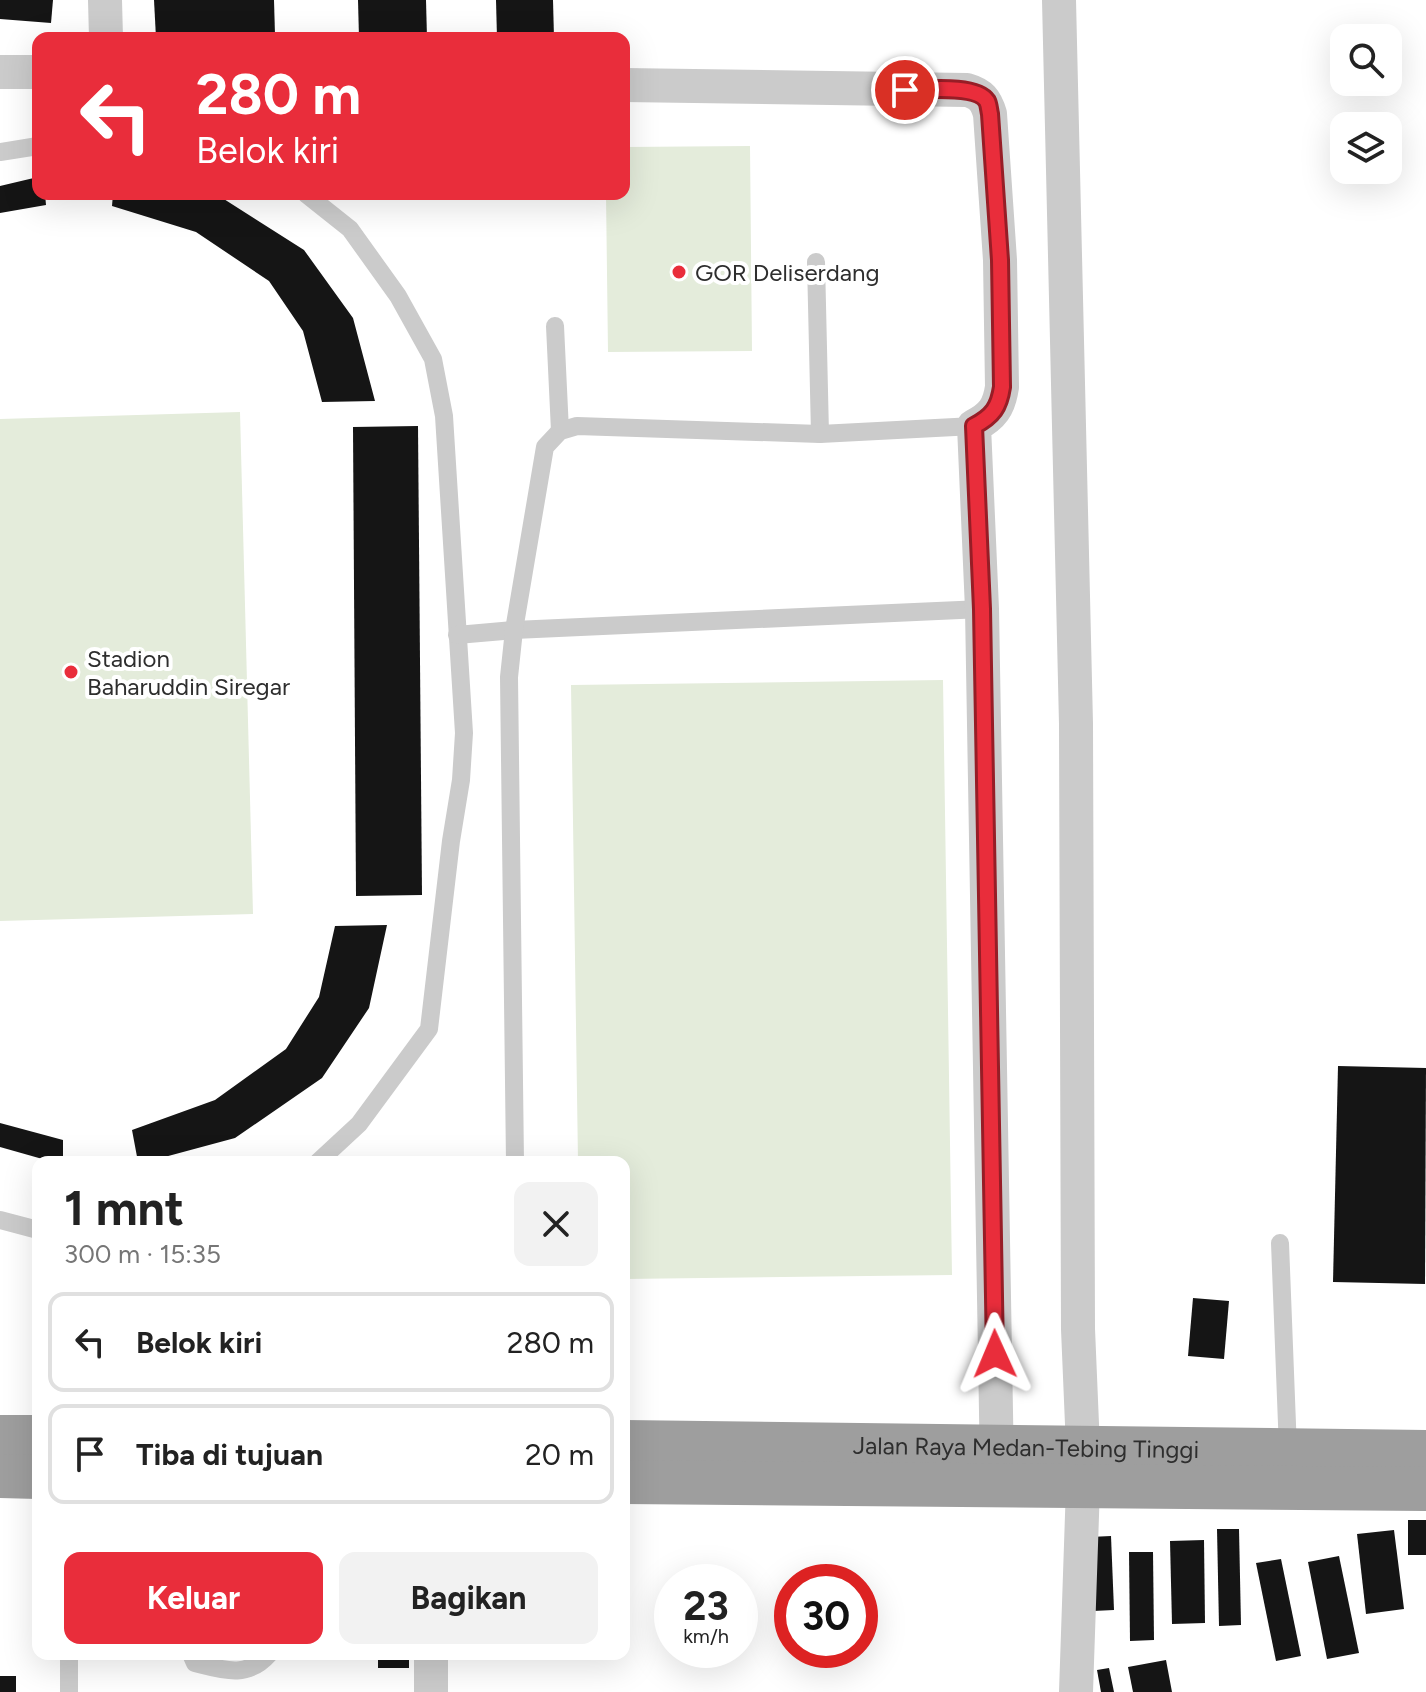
<!DOCTYPE html>
<html lang="id">
<head>
<meta charset="utf-8">
<style>
  :root { --surface:#fff; --page:#f2f2f2; --text:#222; --muted:#767676; --line:#e0e0e0; --accent:#e92d3b }
  body { margin:0; font-family:Figtree,sans-serif; background:var(--page); color:var(--text); height:100vh; display:flex; flex-direction:column; font-size:30px; white-space:nowrap }
  * { box-sizing:border-box; margin:0 }
  p { font-size:26px; color:var(--muted) }
  .icon { flex:none; width:44px; height:44px; fill:none; stroke:currentColor; stroke-width:2; stroke-linecap:round; stroke-linejoin:round }
  .map { position:relative; flex:1; overflow:hidden }
  .details { position:absolute; left:32px; top:1156px; width:598px; height:504px; display:flex; flex-direction:column; background:var(--surface); border-radius:16px; box-shadow:0 8px 32px #0002 }
  .details>* { flex:none }
  .banner { position:absolute; left:32px; top:32px; width:598px; height:168px; border-radius:16px; box-shadow:0 8px 32px #0002; background:#e92d3b; color:#fff; overflow:hidden }
  .fabs { position:absolute; left:1330px; top:24px; display:grid; gap:16px }
  .fabs a { display:grid; place-items:center; width:72px; height:72px; border-radius:16px; background:var(--surface); box-shadow:0 8px 32px #0002; font-size:40px }
  .speed { position:absolute; left:654px; top:1564px; display:flex; gap:16px; font-size:40px; font-weight:700; text-align:center }
  .speed>* { display:grid; place-content:center; width:104px; height:104px; border-radius:50%; background:var(--surface); box-shadow:0 8px 32px #0002; line-height:1 }
  .speed small { font-size:20px; font-weight:400 }
  .speed .limit { border:12px solid #d22; background:#fff; color:#111 }
  .pin { position:absolute; display:grid; place-items:center; width:68px; height:68px; color:#fff; margin:-34px; border:4px solid #fff; border-radius:50%; box-shadow:0 2px 8px #0007 }
  .me { position:absolute; width:88px; margin:-44px; rotate:359deg; stroke-linejoin:round; filter:drop-shadow(0 0 6px #0008) }
  .turn { display:flex; align-items:center; gap:28px; height:168px; padding:0 32px; font-size:36px }
  .turn .icon { width:104px; height:104px; stroke-width:2.5 }
  .turn b { display:block; font-size:56px; line-height:68px }
  .round { display:grid; place-items:center; flex:none; width:84px; height:84px; border-radius:16px; background:var(--page) }
  .head { display:flex; align-items:center; justify-content:space-between; height:136px; padding:0 32px }
  h1 { font-size:48px; font-weight:700; line-height:60px }
  .cta { display:flex; gap:16px; margin-top:auto; padding:16px 32px }
  .cta a { flex:1; height:92px; border-radius:16px; background:var(--accent); color:#fff; font-size:32px; font-weight:700; line-height:92px; text-align:center }
  .cta a+a { background:var(--page); color:var(--text) }
  ul { padding:0; list-style:none }
  li { display:flex; align-items:center; gap:24px; height:100px; margin:0 16px 12px; padding:0 16px; border:4px solid var(--line); border-radius:16px }
  li div { flex:1 }
  li b { display:block; font-size:30px }
  li em { font-style:normal }
  .map>svg:first-child { display:block }
</style>
</head>
<body>
<div class="map">
<svg width="1426" height="1692" viewBox="0 0 1426 1692">
  <rect width="100%" height="100%" fill="#fff"/>
  <g fill="#e4ecdb">
    <path d="M750 146 752 351 608 352 606 194H624V147Z"/>
    <path d="M240 412 253 914 0 921V419Z"/>
    <path d="M943 680 952 1275 624 1279V1162H578L571 685Z"/>
  </g>
  <g fill="#151515">
    <path d="M0 0H53L51 23 0 19Z"/>
    <path d="M154 0H274L275 35 156 38Z"/>
    <path d="M358 0H426L427 38H359Z"/>
    <path d="M496 0H553L554 38H497Z"/>
    <path d="M38 177V194H45L46 205 0 213V186Z"/>
    <path d="M113 194H216L304 250 353 318 375 401 322 402 303 331 269 281 196 232 112 206Z"/>
    <path d="M418 426 422 895 356 896 353 427Z"/>
    <path d="M387 925 369 1008 322 1078 235 1138 146 1162H138L132 1130 215 1100 286 1049 319 997 335 926Z"/>
    <path d="M1338 1066 1426 1068 1425 1284 1333 1282Z"/>
    <path d="M0 1123 63 1140V1162H53L0 1147Z"/>
    <path d="M1193 1298 1229 1301 1224 1359 1188 1356Z"/>
    <rect x="1408" y="1520" width="18" height="35"/>
    <path d="M1217 1529H1239L1241 1625 1219 1626Z"/>
    <path d="M1394 1530 1404 1609 1366 1614 1357 1534Z"/>
    <path d="M1111 1536 1114 1610 1093 1611 1090 1537Z"/>
    <path d="M1204 1540 1205 1623 1172 1624 1170 1541Z"/>
    <path d="M1129 1552H1153L1154 1640 1130 1641Z"/>
    <path d="M1339 1556 1359 1653 1327 1659 1308 1562Z"/>
    <path d="M1281 1559 1301 1656 1276 1661 1256 1563Z"/>
    <rect x="378" y="1654" width="31" height="14"/>
    <path d="M1166 1660 1172 1692H1133L1128 1667Z"/>
    <path d="M1109 1668 1114 1692H1101L1097 1670Z"/>
    <rect x="0" y="1676" width="16" height="16"/>
  </g>
  <g fill="none" stroke-linecap="round" stroke-linejoin="round">
    <g stroke="#cbcbcb" stroke-width="18">
      <path d="M0 152 38 146"/>
      <path d="M306 194 350 229 398 296 433 359 444 416 464 733 461 780 451 841 429 1029 359 1124 318 1162"/>
      <path d="M816 262 820 434"/>
      <path d="M555 326 560 431"/>
      <path d="M457 635 514 630 982 609"/>
      <path d="M515 1162 509 677 514 630 545 447 560 431 577 426 820 434 974 426"/>
      <path d="M0 1220 38 1230"/>
      <path d="M1280 1243 1288 1450"/>
      <path d="M69 1654V1692"/>
      <path d="M191 1654 195 1663C223 1670 247 1679 269 1654"/>
    </g>
    <g stroke="#cbcbcb" stroke-width="34">
      <path d="M105 0 106 38"/>
      <path d="M1059 0 1076 724 1078 1329 1083 1448"/>
      <path d="M0 72H38"/>
      <path d="M624 85 967 90C981 94 986 100 990 114L1000 260 1002 387C999 407 993 416 974 426L982 609 997 1469"/>
      <path d="M431 1654V1692"/>
      <path d="M1076 1692 1083 1486"/>
    </g>
    <g stroke="#9e9e9e" stroke-width="44">
      <path d="M0 1437H38"/>
      <path id="s1" d="M624 1442 1426 1452"/>
      <path d="M0 1476 38 1477"/>
      <path d="M624 1482 1426 1489"/>
    </g>
  </g>
  <g fill="none" stroke-linecap="round" stroke-linejoin="round">
    <g stroke="#971d26" stroke-width="20">
      <path id="route" d="M905 90C924 90 976 84 987 101 989 105 989 110 990 114L1000 260 1002 387C999 407 993 416 974 426L982 609 995 1354"/>
    </g>
    <use href="#route" stroke="#e92d3b" stroke-width="14"/>
  </g>
  <g fill="#e92d3b" stroke="#fff" stroke-width="3">
    <circle cx="679" cy="272" r="8"/>
    <circle cx="71" cy="672" r="8"/>
  </g>
  <g text-anchor="middle" dominant-baseline="central" stroke-width="8" stroke-linejoin="round" paint-order="stroke">
    <g font-size="24" fill="#2e2e2e" stroke="#fff" text-anchor="start">
      <text x="695" y="272">GOR Deliserdang</text>
      <text x="87" y="658">Stadion<tspan x="87" dy="28">Baharuddin Siregar</tspan></text>
    </g>
    <g font-size="24" fill="#2e2e2e" stroke="#fff">
      <text stroke="none"><textPath href="#s1" startOffset="402">Jalan Raya Medan-Tebing Tinggi</textPath></text>
    </g>
  </g>
</svg>
<div class="fabs">
<a><svg class="icon" aria-label="search" viewBox="0 0 24 24"><circle cx="10" cy="10" r="6"/><path d="M15 15l6 6"/></svg></a>
<a><svg class="icon" aria-label="layers" viewBox="0 0 24 24"><path d="M12 4l9 5-9 5-9-5zM3 14l9 5 9-5"/></svg></a>
</div>
<div class="speed"><div>23<small>km/h</small></div><div class="limit">30</div></div>
<div class="pin" style="left:905px;top:90px;background:#d93025"><svg class="icon" aria-label="arrive" viewBox="0 0 24 24"><path d="M6 21V4h12l-3 4 3 4H6"/></svg></div>
<svg class="me" style="left:995px;top:1354px" viewBox="-20 -20 40 40"><path d="M0-17L14 15 0 8-14 15z" fill="#e92d3b" stroke="#fff" stroke-width="4"/></svg>
<div class="banner">
<div class="turn"><svg class="icon" aria-label="left" viewBox="0 0 24 24"><path d="M17 20v-9H6M10 6l-5 5 5 5"/></svg><div><b>280 m</b>Belok kiri</div></div>
</div>
<section class="details">
<div class="head"><div><h1>1 mnt</h1><p>300 m · 15:35</p></div><a class="round"><svg class="icon" aria-label="close" viewBox="0 0 24 24"><path d="M6 6l12 12M18 6L6 18"/></svg></a></div>
<ul>
<li><svg class="icon" aria-label="left" viewBox="0 0 24 24"><path d="M17 20v-9H6M10 6l-5 5 5 5"/></svg><div><b>Belok kiri</b></div><em>280 m</em></li>
<li><svg class="icon" aria-label="arrive" viewBox="0 0 24 24"><path d="M6 21V4h12l-3 4 3 4H6"/></svg><div><b>Tiba di tujuan</b></div><em>20 m</em></li>
</ul>
<div class="cta"><a>Keluar</a><a>Bagikan</a></div>
</section>
</div>
</body>
</html>
